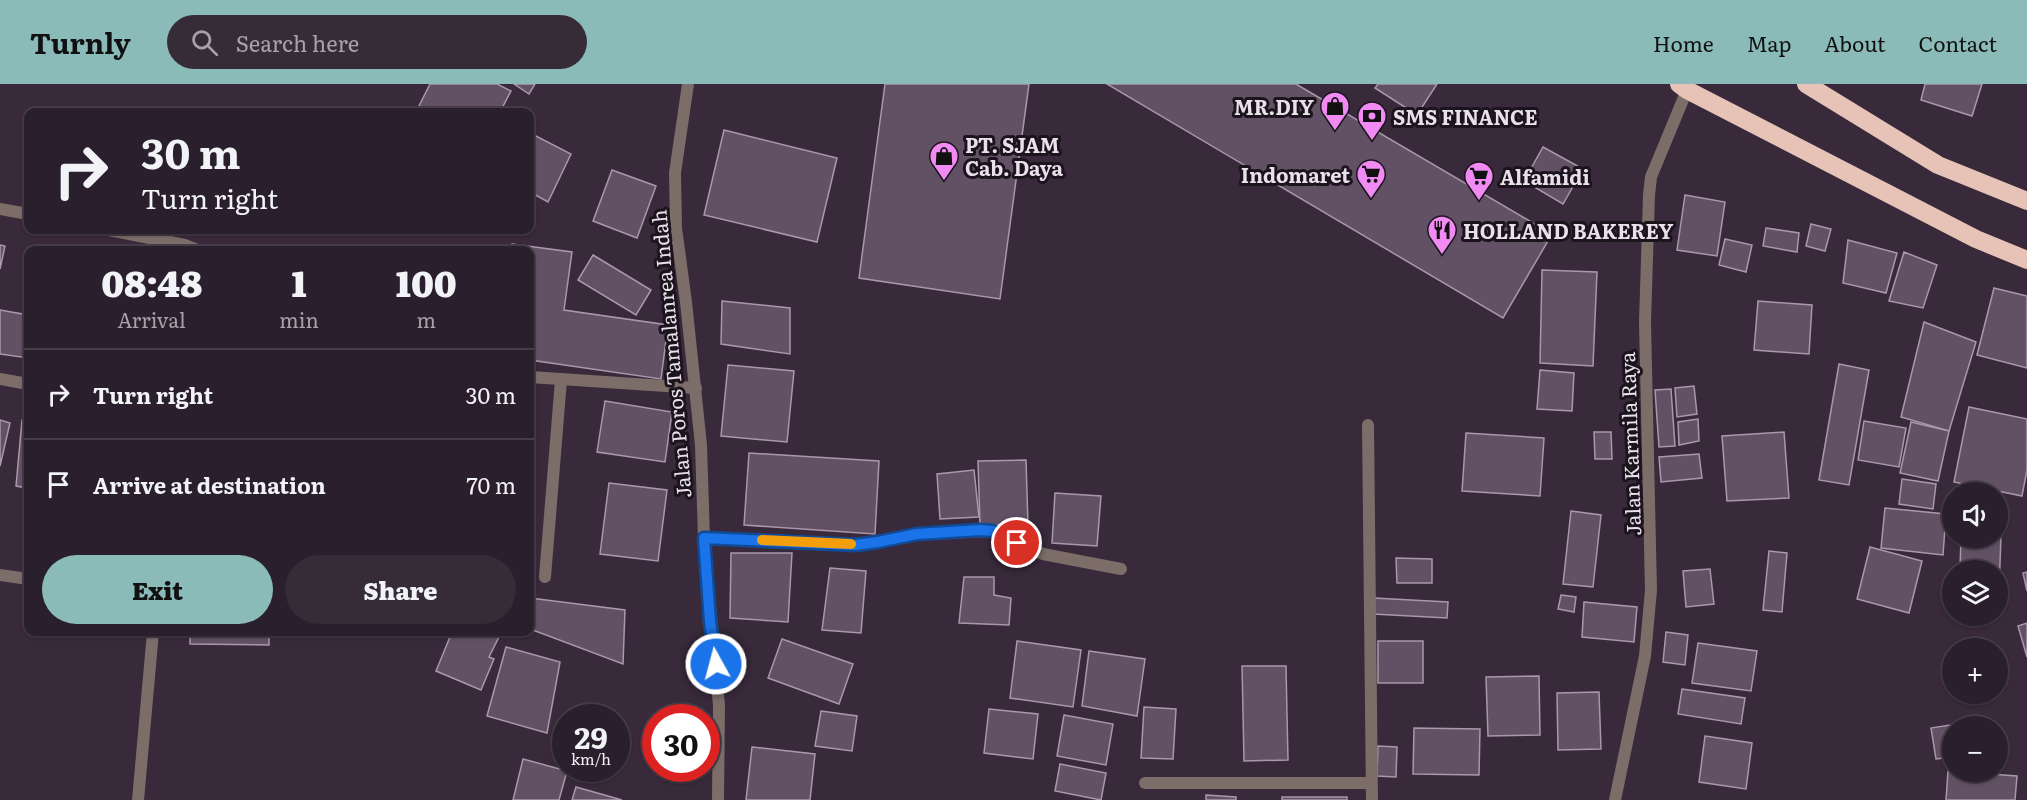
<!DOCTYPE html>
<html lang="en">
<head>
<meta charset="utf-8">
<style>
  :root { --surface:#2a1f2c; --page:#362c38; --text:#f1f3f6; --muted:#a5a2a9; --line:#463d48; --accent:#8bbbb9 }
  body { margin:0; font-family:Literata,serif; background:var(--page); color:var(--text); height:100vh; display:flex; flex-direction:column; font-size:22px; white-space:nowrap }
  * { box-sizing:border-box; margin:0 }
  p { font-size:20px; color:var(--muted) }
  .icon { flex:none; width:33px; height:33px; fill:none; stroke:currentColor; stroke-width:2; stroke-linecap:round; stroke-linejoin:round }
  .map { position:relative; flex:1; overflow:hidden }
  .side { position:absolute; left:24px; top:162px; width:510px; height:390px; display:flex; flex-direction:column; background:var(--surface); border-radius:12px; box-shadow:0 2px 4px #0004,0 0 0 2px var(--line) }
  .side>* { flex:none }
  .top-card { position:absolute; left:24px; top:24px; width:510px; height:126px; border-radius:12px; box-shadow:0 2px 4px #0004,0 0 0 2px var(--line); background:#2a1f2c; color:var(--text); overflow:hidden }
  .buttons { position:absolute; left:1942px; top:398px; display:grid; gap:12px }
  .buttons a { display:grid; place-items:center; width:66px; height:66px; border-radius:50%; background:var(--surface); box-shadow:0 2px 4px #0004,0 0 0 2px var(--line); font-size:30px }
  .speed { position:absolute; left:552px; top:620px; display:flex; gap:12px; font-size:30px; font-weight:700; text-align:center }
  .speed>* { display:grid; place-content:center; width:78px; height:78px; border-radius:50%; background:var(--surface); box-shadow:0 2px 4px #0004,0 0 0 2px var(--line); line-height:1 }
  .speed small { font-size:15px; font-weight:400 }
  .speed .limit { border:9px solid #d22; background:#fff; color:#111 }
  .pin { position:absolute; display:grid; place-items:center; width:51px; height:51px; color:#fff; margin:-26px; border:3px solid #fff; border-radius:50%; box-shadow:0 2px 6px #0007 }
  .me { position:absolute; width:66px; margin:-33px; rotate:353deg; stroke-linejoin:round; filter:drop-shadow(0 0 4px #0008) }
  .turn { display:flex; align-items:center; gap:21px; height:126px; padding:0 18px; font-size:27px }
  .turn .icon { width:78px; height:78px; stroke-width:2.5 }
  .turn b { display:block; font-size:42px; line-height:51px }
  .eta { display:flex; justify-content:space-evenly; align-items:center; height:102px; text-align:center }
  .eta b { font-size:36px; font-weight:800; line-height:42px }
  .cta { display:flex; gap:12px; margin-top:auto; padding:12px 18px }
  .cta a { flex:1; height:69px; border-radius:36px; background:var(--accent); color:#111; font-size:24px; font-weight:800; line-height:69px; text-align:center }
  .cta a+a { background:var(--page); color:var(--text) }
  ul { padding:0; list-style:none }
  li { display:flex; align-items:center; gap:18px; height:90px; padding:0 18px; border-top:2px solid var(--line) }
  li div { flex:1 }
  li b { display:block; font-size:22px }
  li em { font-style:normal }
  header { display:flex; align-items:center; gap:36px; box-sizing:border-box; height:84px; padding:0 30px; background:var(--accent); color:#111 }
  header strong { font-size:28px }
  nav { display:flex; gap:33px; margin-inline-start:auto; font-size:21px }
  .search { width:420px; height:54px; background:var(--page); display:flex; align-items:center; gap:15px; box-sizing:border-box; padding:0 21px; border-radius:33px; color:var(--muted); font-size:22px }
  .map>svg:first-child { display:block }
</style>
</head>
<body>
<header>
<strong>Turnly</strong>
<div class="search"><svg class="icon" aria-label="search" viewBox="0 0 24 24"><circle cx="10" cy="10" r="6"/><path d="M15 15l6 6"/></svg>Search here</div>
<nav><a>Home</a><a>Map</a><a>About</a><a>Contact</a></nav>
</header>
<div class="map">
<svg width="2027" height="716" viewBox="0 0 2027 716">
  <rect width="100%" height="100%" fill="#38293b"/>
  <g fill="#625165" stroke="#aa97ad" stroke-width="1.5">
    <path d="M430 0H497L511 7 500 28H416Z"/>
    <path d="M514 0H535L529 10Z"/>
    <path d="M885 0H1029L1000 215 859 194Z"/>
    <path d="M1107 0H1296L1552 150 1503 234Z"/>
    <path d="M1378 0H1437L1417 31 1375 4Z"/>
    <path d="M1925 0H1982L1972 32 1921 16Z"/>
    <path d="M724 46 837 74 817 158 704 131Z"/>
    <path d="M530 49 571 70 548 118 530 108Z"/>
    <path d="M1543 63 1583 85 1563 120 1524 97Z"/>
    <path d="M612 86 656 102 637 154 593 137Z"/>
    <path d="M1685 111 1725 118 1717 172 1677 166Z"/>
    <path d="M1811 140 1831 145 1825 167 1806 162Z"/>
    <path d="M1766 144 1799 149 1797 168 1763 162Z"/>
    <path d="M1725 155 1752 161 1746 188 1719 181Z"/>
    <path d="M1848 156 1897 169 1886 209 1843 199Z"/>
    <path d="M512 160 572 168 564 226 668 241 661 295 530 276V166H511Z"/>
    <path d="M0 161 5 162 0 185Z"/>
    <path d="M1904 168 1937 181 1923 224 1889 217Z"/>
    <path d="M593 171 651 206 636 231 578 196Z"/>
    <path d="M1542 186 1597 188 1593 282 1540 279Z"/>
    <path d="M1994 204 2027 212V284L1977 271Z"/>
    <path d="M722 217 790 224V270L721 260Z"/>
    <path d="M1758 217 1812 221 1809 270 1754 266Z"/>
    <path d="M0 226 28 231V274L0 270Z"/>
    <path d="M1924 238 1976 258 1949 347 1901 333Z"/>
    <path d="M1839 280 1869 286 1849 401 1819 396Z"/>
    <path d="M728 281 794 287 787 358 721 352Z"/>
    <path d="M1540 286 1574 289 1572 327 1537 325Z"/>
    <path d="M1694 302 1697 330 1677 333 1675 304Z"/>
    <path d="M1671 305 1675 362 1659 363 1655 306Z"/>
    <path d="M605 317 672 328 665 378 597 368Z"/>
    <path d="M1969 323 2027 335V386L2022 412 1954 398Z"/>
    <path d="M1698 335 1699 357 1679 361 1678 338Z"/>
    <path d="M0 336 10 339 0 382Z"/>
    <path d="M22 336H28V404L16 402Z"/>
    <path d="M1864 337 1906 344 1899 383 1858 376Z"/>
    <path d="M1911 338 1949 347 1938 397 1900 389Z"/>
    <path d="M1594 348H1611L1612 375H1595Z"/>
    <path d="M1784 348 1789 414 1727 417 1722 352Z"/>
    <path d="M1466 349 1544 354 1540 412 1462 407Z"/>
    <path d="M749 369 879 377 875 450 744 441Z"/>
    <path d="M1699 370 1702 394 1661 398 1659 373Z"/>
    <path d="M1026 376 1028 440 980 441 978 377Z"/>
    <path d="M974 386 979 433 940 435 937 390Z"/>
    <path d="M1902 395 1936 400 1933 425 1899 420Z"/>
    <path d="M609 399 667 406 658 477 600 470Z"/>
    <path d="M1055 409 1101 412 1097 462 1052 459Z"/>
    <path d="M1885 424 1946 430 1943 471 1881 464Z"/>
    <path d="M1998 424H2002L1999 507 1998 486H1960L1961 453H1998Z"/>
    <path d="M1571 427 1601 431 1593 503 1563 500Z"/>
    <path d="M1870 463 1922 477 1909 529 1857 515Z"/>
    <path d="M1769 467 1787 469 1782 528 1763 526Z"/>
    <path d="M731 469H792L788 538 730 534Z"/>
    <path d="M1396 474 1432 475V499H1397Z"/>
    <path d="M830 484 866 487 861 549 822 546Z"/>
    <path d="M1710 485 1714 520 1686 523 1683 487Z"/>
    <path d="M2027 488V507L2023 489Z"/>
    <path d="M964 493H994V511L1011 514 1009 541 959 539Z"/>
    <path d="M1561 511 1576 513 1574 528 1558 525Z"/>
    <path d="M530 514 625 526 623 580 530 545Z"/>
    <path d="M1374 514 1448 518 1447 534 1373 530Z"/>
    <path d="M1584 518 1637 523 1634 558 1582 553Z"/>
    <path d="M2027 539V573L2018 542Z"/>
    <path d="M190 548H269V561L190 560Z"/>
    <path d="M452 548H497L501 549 489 573 494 575 481 606 436 587Z"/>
    <path d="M1666 548 1688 551 1685 581 1663 578Z"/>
    <path d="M782 555 853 580 839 620 768 594Z"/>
    <path d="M1017 557 1081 566 1073 623 1010 614Z"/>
    <rect x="1378" y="557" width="45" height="42"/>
    <path d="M1698 559 1757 567 1751 607 1692 599Z"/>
    <path d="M506 563 560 578 547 649 487 632Z"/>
    <path d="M1089 567 1145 575 1137 632 1082 622Z"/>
    <path d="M1242 582H1286L1288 676 1244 677Z"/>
    <path d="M1539 592 1540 651 1488 652 1486 593Z"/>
    <path d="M1682 605 1745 614 1741 640 1678 630Z"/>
    <path d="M1599 608 1601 665 1558 666 1557 609Z"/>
    <path d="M1144 623 1176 625 1173 675 1141 674Z"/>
    <path d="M989 625 1038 630 1033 675 984 669Z"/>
    <path d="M821 627 857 632 852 667 815 662Z"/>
    <path d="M1064 631 1113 640 1106 681 1057 672Z"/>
    <path d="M1981 636 1982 642H1953V673L1936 675 1931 644Z"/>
    <path d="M1414 644 1480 645 1479 691 1413 690Z"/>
    <path d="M1705 652 1752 659 1746 705 1699 698Z"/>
    <path d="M1378 662 1397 663 1396 693 1377 692Z"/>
    <path d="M752 663 815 670 810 716H746Z"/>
    <path d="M523 675 567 687 559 716H513Z"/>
    <path d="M1060 680 1106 689 1101 716 1055 707Z"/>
    <path d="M1948 687 2017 692 2015 716H1946Z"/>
    <path d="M576 703 622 716H572Z"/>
    <path d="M1206 711 1236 713V716H1206Z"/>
    <rect x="1282" y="713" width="65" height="3"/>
  </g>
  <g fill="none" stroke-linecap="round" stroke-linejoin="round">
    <path stroke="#7c6d68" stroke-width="12" d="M545 493 561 296"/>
    <g stroke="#7c6d68" stroke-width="12">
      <path d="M688 0 675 89 676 144 686 218 701 361 704 454 719 622 718 716"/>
      <path d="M0 125 28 130"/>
      <path d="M109 146 185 161 198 166"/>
      <path d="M530 293 696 304"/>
      <path d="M0 295 28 300"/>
      <path d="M1368 341 1372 716"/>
      <path d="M704 454 855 461 878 458 917 450 993 447 1043 470 1121 485"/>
      <path d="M0 491 28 495"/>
      <path d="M1145 699H1371"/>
      <path d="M138 716 153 548"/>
      <path d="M1615 716 1645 572 1651 506 1645 238 1649 111 1651 93 1687 6"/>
    </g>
    <g stroke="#e6c3b6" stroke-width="18">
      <path d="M1679 0 1687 6 1976 155 2027 176"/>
      <path d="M1806 0 1938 81 2027 117"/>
    </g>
  </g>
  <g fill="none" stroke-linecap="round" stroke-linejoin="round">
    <g stroke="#114b97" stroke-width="15">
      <path id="route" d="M716 580 710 537 704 454 855 461 878 458 917 450 980 446 993 447 1017 459"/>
    </g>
    <use href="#route" stroke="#1a73e8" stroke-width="10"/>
    <path stroke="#f59e0b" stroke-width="10" d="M762 456 851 460"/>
  </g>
  <defs>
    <g id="shop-pin" transform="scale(1.5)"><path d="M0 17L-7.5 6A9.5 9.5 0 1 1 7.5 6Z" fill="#f28af3" stroke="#1b141d"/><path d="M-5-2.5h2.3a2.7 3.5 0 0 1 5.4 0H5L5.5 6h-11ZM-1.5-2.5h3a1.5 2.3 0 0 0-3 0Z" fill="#111"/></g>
    <g id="bank-pin" transform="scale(1.5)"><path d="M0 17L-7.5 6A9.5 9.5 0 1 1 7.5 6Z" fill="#f28af3" stroke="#1b141d"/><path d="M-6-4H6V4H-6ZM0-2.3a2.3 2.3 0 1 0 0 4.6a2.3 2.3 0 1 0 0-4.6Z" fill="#111"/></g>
    <g id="supermarket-pin" transform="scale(1.5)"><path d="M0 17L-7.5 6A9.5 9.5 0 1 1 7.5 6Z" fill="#f28af3" stroke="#1b141d"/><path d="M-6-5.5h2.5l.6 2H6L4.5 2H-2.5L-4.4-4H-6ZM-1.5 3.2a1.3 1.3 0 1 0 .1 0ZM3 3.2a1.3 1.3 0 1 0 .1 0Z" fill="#111"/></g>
    <g id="restaurant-pin" transform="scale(1.5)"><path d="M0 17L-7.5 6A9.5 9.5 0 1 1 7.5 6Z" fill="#f28af3" stroke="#1b141d"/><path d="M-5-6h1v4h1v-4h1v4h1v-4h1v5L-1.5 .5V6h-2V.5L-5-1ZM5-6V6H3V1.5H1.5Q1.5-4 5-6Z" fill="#111"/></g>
  </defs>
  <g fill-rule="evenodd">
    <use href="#shop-pin" x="1335" y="22"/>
    <use href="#bank-pin" x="1372" y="32"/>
    <use href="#shop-pin" x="944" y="72"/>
    <use href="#supermarket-pin" x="1371" y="90"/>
    <use href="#supermarket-pin" x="1479" y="92"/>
    <use href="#restaurant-pin" x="1442" y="146"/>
  </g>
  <g text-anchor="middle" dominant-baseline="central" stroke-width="6" stroke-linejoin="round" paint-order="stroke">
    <g font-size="20" font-weight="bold" fill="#eae0ec" stroke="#1b141d" text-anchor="start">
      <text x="1314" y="22" text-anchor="end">MR.DIY</text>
      <text x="1393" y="32">SMS FINANCE</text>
      <text x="965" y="60">PT. SJAM<tspan x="965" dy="23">Cab. Daya</tspan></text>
      <text x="1350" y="90" text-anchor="end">Indomaret</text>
      <text x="1500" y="92">Alfamidi</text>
      <text x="1463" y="146">HOLLAND BAKEREY</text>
    </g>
    <g font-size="20" fill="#eae0ec" stroke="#1b141d">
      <text transform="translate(670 270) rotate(-95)">Jalan Poros Tamalanrea Indah</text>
      <text transform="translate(1629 360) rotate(-92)">Jalan Karmila Raya</text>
    </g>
  </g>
</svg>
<div class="buttons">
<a><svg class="icon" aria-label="sound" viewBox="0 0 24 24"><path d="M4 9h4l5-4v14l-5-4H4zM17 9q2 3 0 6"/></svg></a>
<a><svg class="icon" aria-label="layers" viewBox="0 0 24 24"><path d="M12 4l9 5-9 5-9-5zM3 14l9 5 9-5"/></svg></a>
<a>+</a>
<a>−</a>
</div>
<div class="speed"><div>29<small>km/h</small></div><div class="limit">30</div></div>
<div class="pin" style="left:1017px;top:459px;background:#d93025"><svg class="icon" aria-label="arrive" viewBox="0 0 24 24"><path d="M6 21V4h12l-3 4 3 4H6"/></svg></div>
<svg class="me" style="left:716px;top:580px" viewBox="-20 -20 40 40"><circle r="17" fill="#1a73e8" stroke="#fff" stroke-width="3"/><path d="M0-11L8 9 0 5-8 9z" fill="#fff"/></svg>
<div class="top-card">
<div class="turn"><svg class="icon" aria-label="right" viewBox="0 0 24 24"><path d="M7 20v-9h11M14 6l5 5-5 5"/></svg><div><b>30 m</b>Turn right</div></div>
</div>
<section class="side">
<div class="eta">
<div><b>08:48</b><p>Arrival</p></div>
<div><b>1</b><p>min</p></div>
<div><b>100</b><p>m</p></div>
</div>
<ul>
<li><svg class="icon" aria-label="right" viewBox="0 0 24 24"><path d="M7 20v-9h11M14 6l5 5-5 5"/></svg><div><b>Turn right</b></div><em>30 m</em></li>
<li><svg class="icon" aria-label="arrive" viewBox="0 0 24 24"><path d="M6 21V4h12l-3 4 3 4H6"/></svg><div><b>Arrive at destination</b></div><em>70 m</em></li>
</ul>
<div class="cta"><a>Exit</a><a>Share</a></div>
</section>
</div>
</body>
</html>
